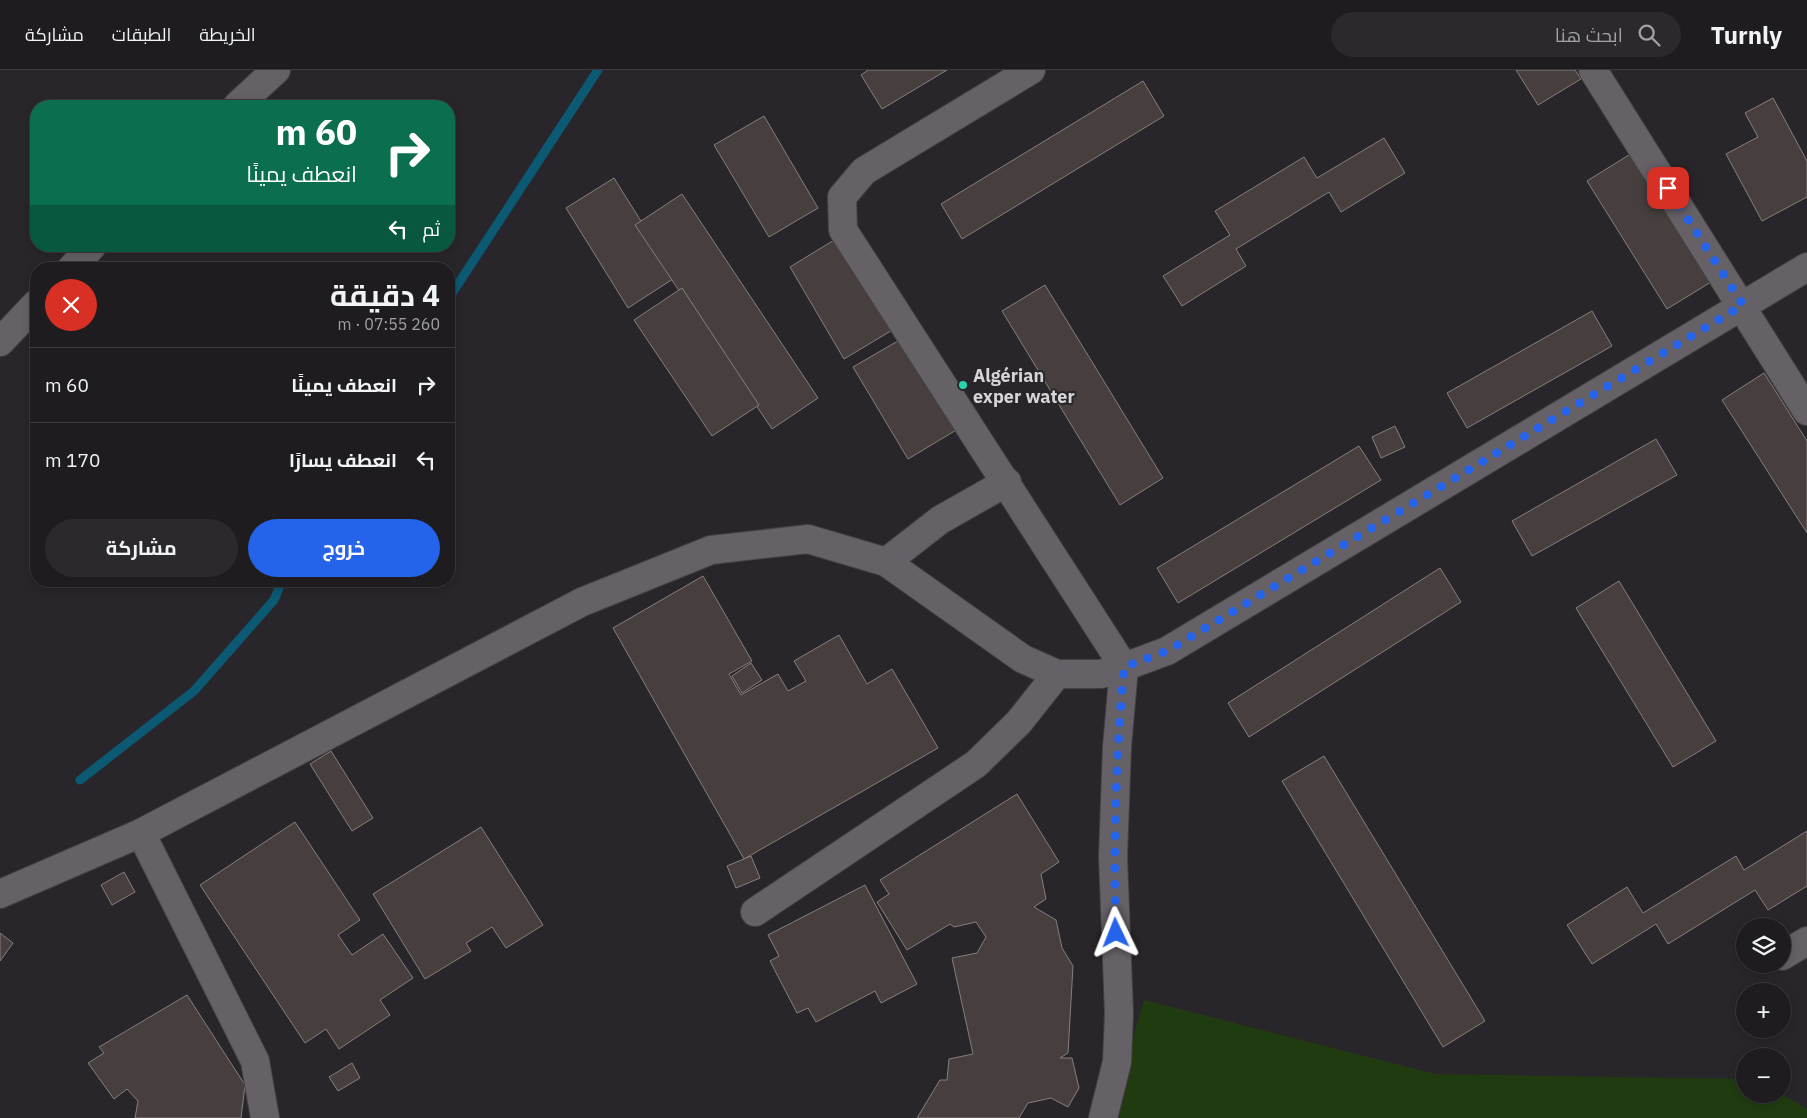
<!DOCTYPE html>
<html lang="ar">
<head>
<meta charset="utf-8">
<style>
  :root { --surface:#1f1c20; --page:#2c292d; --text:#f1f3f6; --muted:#a1a1a5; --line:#3c3a3e; --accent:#2563eb }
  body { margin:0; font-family:"IBM Plex Sans",Cairo,sans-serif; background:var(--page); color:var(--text); direction:rtl; height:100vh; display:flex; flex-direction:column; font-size:19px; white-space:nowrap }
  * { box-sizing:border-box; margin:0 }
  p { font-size:16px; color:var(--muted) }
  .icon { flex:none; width:28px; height:28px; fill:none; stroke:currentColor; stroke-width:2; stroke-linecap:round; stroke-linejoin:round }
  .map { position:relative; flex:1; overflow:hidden; direction:ltr }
  .details { position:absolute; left:30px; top:192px; width:425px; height:325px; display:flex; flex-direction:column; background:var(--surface); border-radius:20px; box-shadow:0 2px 8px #0003,0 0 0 1px var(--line); direction:rtl }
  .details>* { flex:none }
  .top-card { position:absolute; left:30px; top:30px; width:425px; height:152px; border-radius:20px; box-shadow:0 2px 8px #0003,0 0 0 1px var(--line); direction:rtl; background:#0b6e4f; color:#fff; overflow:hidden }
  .controls { position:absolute; left:1736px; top:848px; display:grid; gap:10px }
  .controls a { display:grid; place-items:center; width:55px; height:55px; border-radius:50%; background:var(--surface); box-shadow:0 2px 8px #0003,0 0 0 1px var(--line); font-size:25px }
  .pin { position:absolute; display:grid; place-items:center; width:42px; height:42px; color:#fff; margin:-21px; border-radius:10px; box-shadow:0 2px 8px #0006 }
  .me { position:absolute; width:55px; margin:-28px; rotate:358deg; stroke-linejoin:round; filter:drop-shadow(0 0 4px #0008) }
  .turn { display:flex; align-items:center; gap:18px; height:105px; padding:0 15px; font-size:22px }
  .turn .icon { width:65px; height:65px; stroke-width:2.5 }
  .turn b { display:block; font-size:35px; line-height:42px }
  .then { display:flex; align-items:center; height:48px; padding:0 15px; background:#0003; gap:10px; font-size:19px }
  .round { display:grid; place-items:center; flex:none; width:52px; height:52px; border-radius:26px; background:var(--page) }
  .summary { display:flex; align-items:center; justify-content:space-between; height:85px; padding:0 15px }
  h1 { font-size:30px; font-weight:700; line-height:38px }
  .primary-button { display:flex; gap:10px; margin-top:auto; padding:10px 15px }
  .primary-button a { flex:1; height:58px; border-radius:30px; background:var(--accent); color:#fff; font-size:20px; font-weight:700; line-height:58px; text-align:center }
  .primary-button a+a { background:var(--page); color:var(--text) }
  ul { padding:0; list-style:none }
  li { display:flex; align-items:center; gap:15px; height:75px; padding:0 15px; border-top:1px solid var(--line) }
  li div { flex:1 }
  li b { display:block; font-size:19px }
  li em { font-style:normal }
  header { display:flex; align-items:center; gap:30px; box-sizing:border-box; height:70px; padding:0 25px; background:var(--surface); border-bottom:1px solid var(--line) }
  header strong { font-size:24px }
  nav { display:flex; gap:28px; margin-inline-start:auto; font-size:18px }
  .search { width:350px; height:45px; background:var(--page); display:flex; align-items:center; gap:12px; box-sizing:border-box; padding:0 18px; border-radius:28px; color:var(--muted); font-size:19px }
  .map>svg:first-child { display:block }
</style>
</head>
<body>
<header>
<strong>Turnly</strong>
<div class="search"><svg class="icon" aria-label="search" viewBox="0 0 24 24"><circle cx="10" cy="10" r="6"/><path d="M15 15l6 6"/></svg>ابحث هنا</div>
<nav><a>الخريطة</a><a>الطبقات</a><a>مشاركة</a></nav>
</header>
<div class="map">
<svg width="1807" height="1048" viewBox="0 0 1807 1048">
  <rect width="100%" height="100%" fill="#29262b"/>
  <path fill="#213b11" d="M1144 930 1436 1004 1745 1009V1024H1782L1807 1039V1048H1110Z"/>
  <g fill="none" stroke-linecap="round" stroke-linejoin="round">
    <g stroke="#0b5973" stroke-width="9">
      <path d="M449 228 598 0"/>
      <path d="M80 710 194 621 274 530 282 511"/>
    </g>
  </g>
  <g fill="#463f3e" stroke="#877f7e">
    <path d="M868 0H947L882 39 861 5Z"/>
    <path d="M1516 0H1575L1581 9 1538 35Z"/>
    <path d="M1143 11 1164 46 962 169 941 134Z"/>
    <path d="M1773 28 1807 91V127L1762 151 1726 84 1758 67 1745 43Z"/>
    <path d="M764 46 818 138 769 167 714 75Z"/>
    <path d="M1384 68 1405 103 1341 142 1329 122 1236 179 1246 196 1182 236 1163 206 1230 165 1215 141 1304 87 1317 108Z"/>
    <path d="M1632 83 1711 212 1667 239 1587 111Z"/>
    <path d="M614 108 676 207 628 238 566 138Z"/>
    <path d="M682 124 818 328 772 359 635 155Z"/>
    <path d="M839 167 894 259 844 289 790 197Z"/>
    <path d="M1045 215 1163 408 1120 435 1002 241Z"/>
    <path d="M682 218 759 335 712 366 634 250Z"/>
    <path d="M1592 241 1612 276 1467 358 1447 323Z"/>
    <path d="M903 268 958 359 908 389 853 297Z"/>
    <path d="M1764 303 1807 371V463L1722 330Z"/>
    <path d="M1395 356 1405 377 1381 388 1372 367Z"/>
    <path d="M1656 369 1677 405 1532 486 1512 451Z"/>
    <path d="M1359 376 1381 410 1178 533 1157 498Z"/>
    <path d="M1440 498 1461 532 1249 667 1228 633Z"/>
    <path d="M703 506 752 591 729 604 741 625 778 604 788 621 806 611 794 591 839 565 867 614 892 599 938 678 744 789 613 558Z"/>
    <path d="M1619 511 1716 671 1673 697 1576 538Z"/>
    <path d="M751 593 762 610 742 623 732 606Z"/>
    <path d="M331 681 373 748 352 761 310 694Z"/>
    <path d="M1324 686 1485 951 1443 977 1282 711Z"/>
    <path d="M1017 724 1059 792 1041 804 1046 829 1034 837 1056 850 1062 878 1073 896 1068 983 1060 988H1072L1079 1018 1068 1037 1051 1028 1028 1033 1019 1048H917L940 1010H947L949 989 973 984 952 888 977 883 986 867 976 852 954 857 950 854 907 880 877 832 889 824 880 810Z"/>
    <path d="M295 752 360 850 338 865 352 885 383 864 413 908 380 930 390 945 339 979 326 959 305 973 200 815Z"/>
    <path d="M481 757 543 855 506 878 492 857 466 873 471 881 425 909 373 824Z"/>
    <path d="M1807 761V816L1768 840 1755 820 1668 874 1656 854 1592 894 1567 855 1627 817 1643 843 1736 786 1744 800Z"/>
    <path d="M751 786 760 808 736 818 727 796Z"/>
    <path d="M124 802 135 822 112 835 101 815Z"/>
    <path d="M865 815 917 914 881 933 875 921 816 952 808 938 797 943 770 891 779 886 768 865Z"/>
    <path d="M0 863 13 873 0 891Z"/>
    <path d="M187 925 245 1015 241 1048H135L138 1031 127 1019 114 1029 88 993 104 983 99 977Z"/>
    <path d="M352 993 360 1008 338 1021 329 1007Z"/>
  </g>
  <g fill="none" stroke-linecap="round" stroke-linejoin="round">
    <g stroke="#454246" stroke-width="30">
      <g id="minor">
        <path d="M1031 0 864 101 842 127 843 160 1124 597 1167 581 1807 197"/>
        <path d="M1593 0 1807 341"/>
        <path d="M237 36 276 0"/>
        <path d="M71 199 92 176"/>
        <path d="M0 272 36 234"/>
        <path d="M886 492 940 450 1007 412"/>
        <path d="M141 763 255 991 265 1048"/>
        <path d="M0 824 141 763 582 532 711 480 808 469 886 492 1023 589 1057 604H1101L1124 597 1117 677 1113 787 1119 943 1117 992 1103 1048"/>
        <path d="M755 842 976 694 1019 652 1057 604"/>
        <path d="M1782 886 1807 871"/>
      </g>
    </g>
    <use href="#minor" stroke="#656167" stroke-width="28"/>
  </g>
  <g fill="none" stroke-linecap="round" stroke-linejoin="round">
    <path stroke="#2563eb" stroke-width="9" stroke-dasharray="0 16.2" d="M1116 863C1113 774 1116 686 1124 597L1167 581 1743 235 1668 118"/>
  </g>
  <circle fill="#26d5ae" stroke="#29262b" stroke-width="2" cx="963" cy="315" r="5"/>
  <g text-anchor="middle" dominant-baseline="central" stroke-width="4" stroke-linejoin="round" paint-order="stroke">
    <g font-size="18" font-weight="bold" fill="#d7d5d8" stroke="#29262b" text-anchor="start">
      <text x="973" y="305">Algérian<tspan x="973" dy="21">exper water</tspan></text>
    </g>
  </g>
</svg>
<div class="controls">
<a><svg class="icon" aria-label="layers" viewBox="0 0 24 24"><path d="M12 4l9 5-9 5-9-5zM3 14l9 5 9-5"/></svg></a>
<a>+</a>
<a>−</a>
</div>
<div class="pin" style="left:1668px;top:118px;background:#d93025"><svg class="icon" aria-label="arrive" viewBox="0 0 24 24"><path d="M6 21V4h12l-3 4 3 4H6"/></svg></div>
<svg class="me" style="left:1116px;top:863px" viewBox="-20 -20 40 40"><path d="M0-17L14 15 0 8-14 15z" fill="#2563eb" stroke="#fff" stroke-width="4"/></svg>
<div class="top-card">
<div class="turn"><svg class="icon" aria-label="right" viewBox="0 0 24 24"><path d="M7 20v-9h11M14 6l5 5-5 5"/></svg><div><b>60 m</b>انعطف يمينًا</div></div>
<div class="then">ثم<svg class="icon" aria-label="left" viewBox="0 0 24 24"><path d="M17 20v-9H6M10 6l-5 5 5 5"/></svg></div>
</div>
<section class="details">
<div class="summary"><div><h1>4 دقيقة</h1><p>260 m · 07:55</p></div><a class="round" style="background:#d93025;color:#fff"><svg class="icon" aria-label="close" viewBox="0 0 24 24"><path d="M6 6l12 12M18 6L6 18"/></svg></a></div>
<ul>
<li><svg class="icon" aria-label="right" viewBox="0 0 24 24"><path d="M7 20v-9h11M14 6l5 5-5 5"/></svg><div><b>انعطف يمينًا</b></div><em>60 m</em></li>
<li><svg class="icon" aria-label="left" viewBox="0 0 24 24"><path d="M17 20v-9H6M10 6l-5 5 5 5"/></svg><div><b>انعطف يسارًا</b></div><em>170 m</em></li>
</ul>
<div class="primary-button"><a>خروج</a><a>مشاركة</a></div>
</section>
</div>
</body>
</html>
